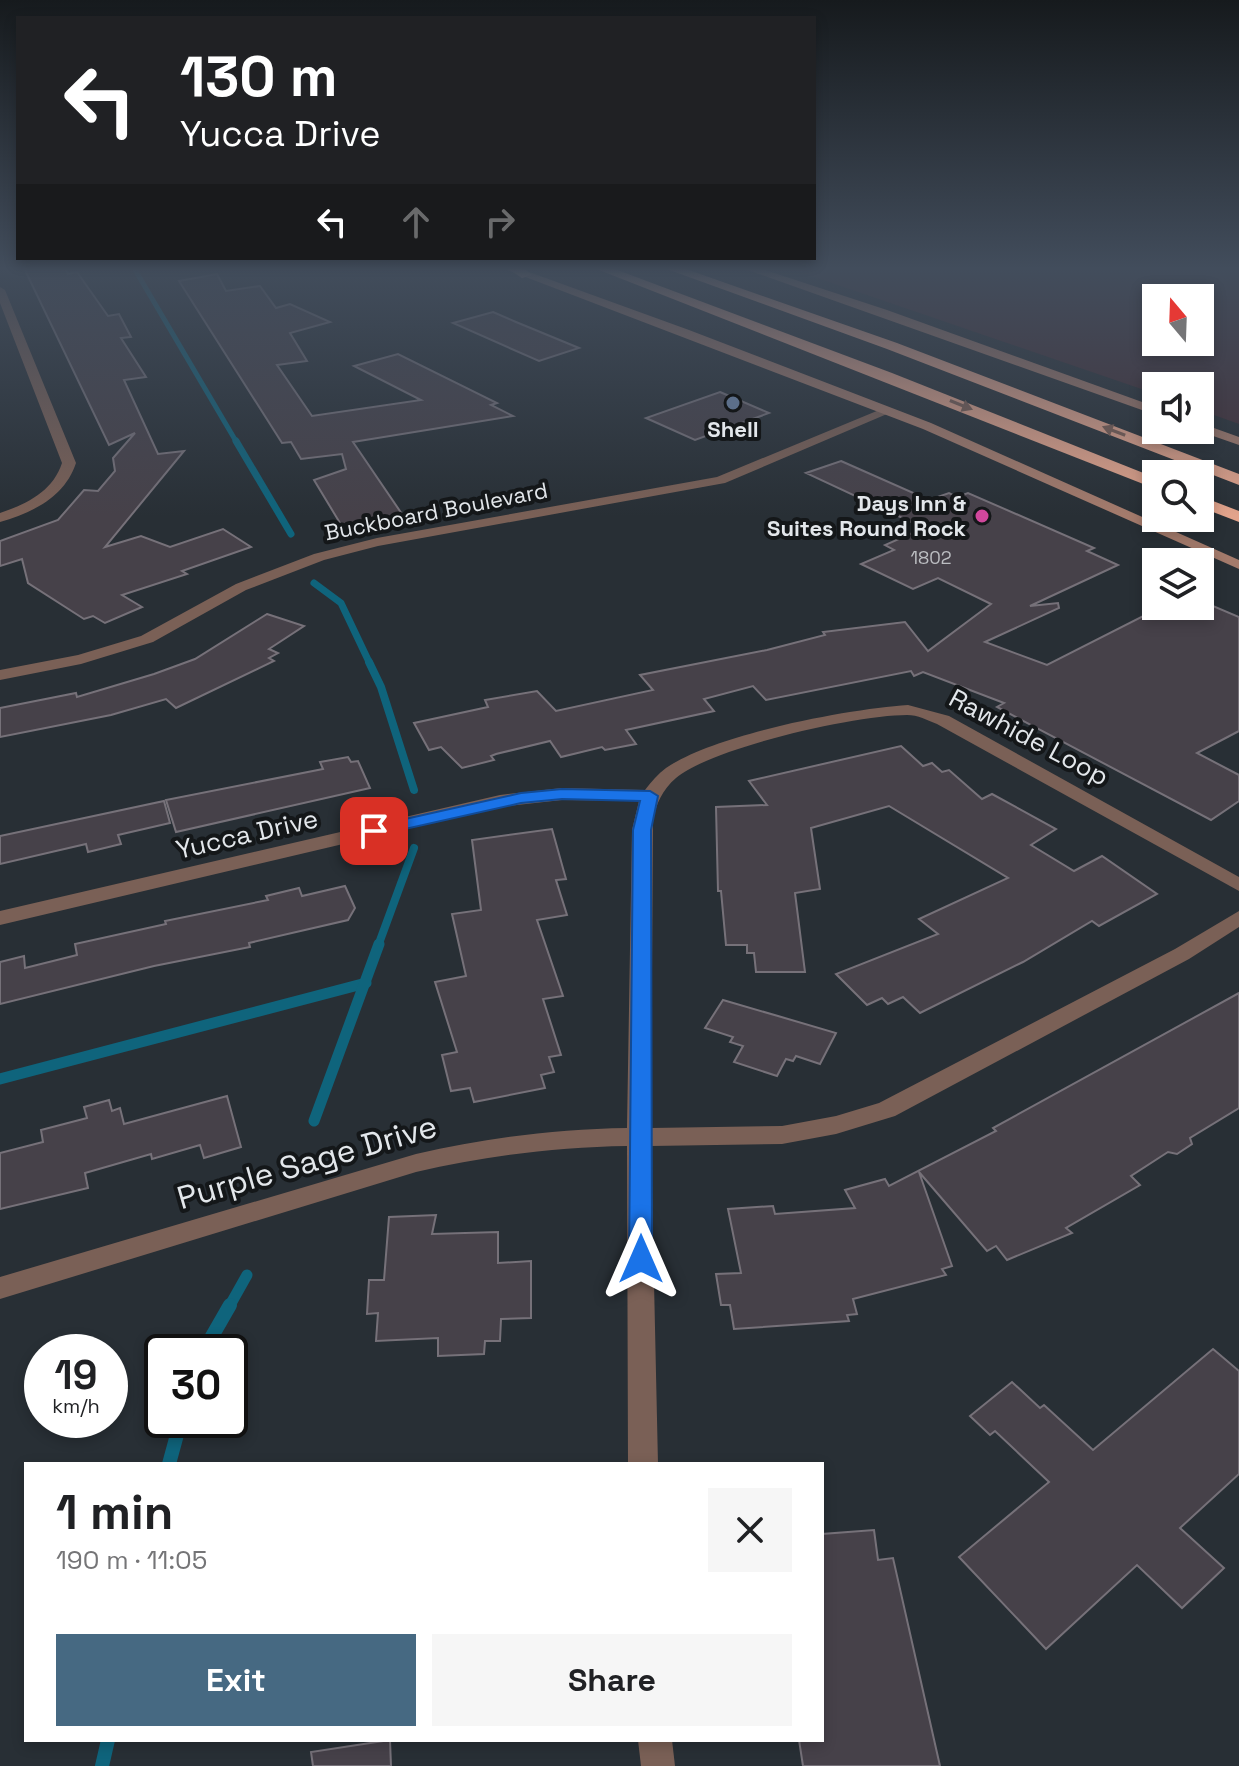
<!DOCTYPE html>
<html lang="en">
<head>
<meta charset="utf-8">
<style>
  :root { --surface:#fff; --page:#f6f6f6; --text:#202124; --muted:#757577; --accent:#466982 }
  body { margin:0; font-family:"Space Grotesk",sans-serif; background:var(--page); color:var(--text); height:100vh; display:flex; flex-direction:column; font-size:30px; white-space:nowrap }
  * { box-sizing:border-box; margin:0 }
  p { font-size:26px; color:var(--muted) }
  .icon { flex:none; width:44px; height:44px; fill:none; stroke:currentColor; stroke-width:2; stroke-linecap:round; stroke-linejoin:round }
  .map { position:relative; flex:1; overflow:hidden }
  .drawer { position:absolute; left:24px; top:1462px; width:800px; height:280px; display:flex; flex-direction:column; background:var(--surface); border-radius:0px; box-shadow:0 4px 12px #0003 }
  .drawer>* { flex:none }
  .top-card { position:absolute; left:16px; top:16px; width:800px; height:244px; border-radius:0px; box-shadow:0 4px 12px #0003; background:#202124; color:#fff; overflow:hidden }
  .needle { width:52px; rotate:341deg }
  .tools { position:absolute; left:1142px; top:284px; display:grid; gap:16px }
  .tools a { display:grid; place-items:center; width:72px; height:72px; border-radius:0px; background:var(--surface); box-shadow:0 4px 12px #0003; font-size:40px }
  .speed { position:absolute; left:24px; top:1334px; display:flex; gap:16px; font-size:40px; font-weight:700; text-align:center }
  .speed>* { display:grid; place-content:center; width:104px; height:104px; border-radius:50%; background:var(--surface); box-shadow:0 4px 12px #0003; line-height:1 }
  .speed small { font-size:20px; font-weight:400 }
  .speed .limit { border:4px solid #111; border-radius:12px; background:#fff; color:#111 }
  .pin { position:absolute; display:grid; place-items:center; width:68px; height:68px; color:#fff; margin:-34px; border-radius:16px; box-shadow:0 4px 12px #0006 }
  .me { position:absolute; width:88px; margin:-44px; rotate:0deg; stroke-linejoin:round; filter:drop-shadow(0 0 6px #0008) }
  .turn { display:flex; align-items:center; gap:28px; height:168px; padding:0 32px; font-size:36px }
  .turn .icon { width:104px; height:104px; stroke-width:2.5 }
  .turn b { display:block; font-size:56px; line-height:68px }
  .lanes { display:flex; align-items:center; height:76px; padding:0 32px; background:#0003; justify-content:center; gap:40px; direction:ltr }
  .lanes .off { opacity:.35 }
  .round { display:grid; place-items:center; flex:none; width:84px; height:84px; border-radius:0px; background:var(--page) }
  .headline { display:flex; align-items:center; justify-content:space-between; height:136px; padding:0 32px }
  h1 { font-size:48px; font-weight:700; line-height:60px }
  .action { display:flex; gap:16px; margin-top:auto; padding:16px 32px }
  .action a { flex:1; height:92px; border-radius:0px; background:var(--accent); color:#fff; font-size:32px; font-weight:700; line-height:92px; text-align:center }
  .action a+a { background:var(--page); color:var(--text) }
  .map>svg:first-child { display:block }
</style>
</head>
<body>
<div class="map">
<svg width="1239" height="1766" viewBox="0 0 1239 1766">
  <rect width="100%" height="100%" fill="#282f35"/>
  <path fill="#422f37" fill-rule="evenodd" d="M788 268H1239V424L1200 410V386H1156V394ZM1156 298H1200V342H1156Z"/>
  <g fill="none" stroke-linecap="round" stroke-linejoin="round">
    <path stroke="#0f647c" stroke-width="5" d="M134 268 237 443"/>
    <g stroke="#0f647c" stroke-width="7">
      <path d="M236 441 291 534"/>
      <path d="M314 583 341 603 370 664"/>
    </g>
    <g stroke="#0f647c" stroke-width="8">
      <path d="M369 662 381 687 414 790"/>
      <path d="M378 946 414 848"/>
    </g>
    <g stroke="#0f647c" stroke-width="11">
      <path d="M0 1079 366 983"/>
      <path d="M314 1121 379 944"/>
      <path d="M229 1307 247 1275"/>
    </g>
    <g stroke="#0f647c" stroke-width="14">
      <path d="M203 1352 230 1305"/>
      <path d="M169 1464 181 1420"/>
      <path d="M102 1766 108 1740"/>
    </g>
  </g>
  <g fill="#464149" stroke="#767179" stroke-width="2">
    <path d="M24 268H65L68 274 77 272 108 316 119 314 131 337 121 338 146 377 124 380 158 454 184 451 105 547 141 536 170 547 223 529 251 547 182 571 187 574 122 595 142 607 105 623 93 616 84 619 28 583 22 559 0 566V541L58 520 84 490 98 491 115 471 113 458 135 433 109 445Z"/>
    <path d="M217 274 226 291 260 286 276 308 290 304 330 322 290 333 307 361 277 365 312 416 421 400 354 366 398 354 497 403 491 405 513 416 353 442 404 517 343 528 314 480 346 469 342 454 301 459 291 442 282 443 179 281Z"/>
    <path d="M493 312 516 322 579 348 539 361 453 323Z"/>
    <path d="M720 392 769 413 695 440 646 418Z"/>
    <path d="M841 461 929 500 949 493 957 497 968 493 1094 548 1087 551 1118 565 1030 606 1058 603 1059 608 985 642 1047 665 1163 606H1213L1239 617V731L1197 753 1239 775V801L1211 820 997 707 1004 703 923 672 914 676 911 671 766 700 753 686 704 699 714 711 626 730 636 744 605 750 602 747 561 757 550 741 496 754 491 756 494 760 462 768 441 747 429 750 414 723 488 707 485 700 537 691 556 711 653 690 640 675 767 650 825 635 823 632 905 622 928 651 991 604 938 578 913 589 861 564 894 550 885 545 924 528 806 473Z"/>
    <path d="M267 614 304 626 269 649 278 653 269 658 274 661 176 708 166 699 111 715 0 737V708L76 693 77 697 154 674 195 659Z"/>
    <path d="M901 746 923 766 932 763 942 772 949 770 982 799 992 794 1056 829 1031 845 1074 871 1102 856 1157 894 1099 926 1092 921 1023 962 920 1013 903 997 888 1004 882 998 867 1005 836 974 938 934 919 919 1008 878 889 806 811 828 820 889 795 893 805 972H756L754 953H747V945H726L721 891H718L716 807 767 805 749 781Z"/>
    <path d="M348 757 351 762 358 761 370 788 176 832 166 800 323 769 320 762Z"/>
    <path d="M164 801 170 823 118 835 121 844 88 852 86 844 0 864V836Z"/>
    <path d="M552 829 566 879 556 880 567 915 537 920 563 996 543 999 561 1055 549 1057 554 1072 541 1075 545 1088 474 1102 470 1088 451 1091 442 1055 457 1052 435 982 466 976 452 914 481 910 472 840Z"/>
    <path d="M345 886 355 908 348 920 249 943 250 947 154 966 0 1004V962L24 956 25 968 77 955 75 944 166 924 165 921 268 900 266 896 299 888 302 896Z"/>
    <path d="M1239 993V1108L1190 1138 1192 1144 1177 1154 1168 1152 1131 1176 1140 1185 1066 1228 1072 1233 1007 1260 996 1246 987 1251 919 1172 952 1266 942 1269 946 1275 853 1299 857 1314 847 1315 849 1321 734 1329 730 1305H721L716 1274 741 1273 728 1209 773 1206 775 1214 855 1208 845 1190 885 1179 889 1186 996 1131 993 1128Z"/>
    <path d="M723 1000 778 1016 836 1033 820 1064 796 1056 793 1061 786 1059 777 1076 734 1062 743 1046 730 1042 733 1037 705 1028Z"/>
    <path d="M227 1096 241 1147 204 1158 200 1145 152 1159 151 1154 85 1173 88 1188 0 1209V1153L43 1142 41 1130 87 1118 84 1107 109 1100 112 1111 120 1108 124 1124Z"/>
    <path d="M436 1215 432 1234 498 1232V1263L531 1261V1318L501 1319 500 1341H485L484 1354 438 1356V1338L376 1341 378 1313 367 1314 369 1280H384L389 1217Z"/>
    <path d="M1213 1349 1239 1371V1474L1180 1528 1224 1568 1182 1608 1137 1565 1046 1649 959 1557 1049 1482 995 1431 990 1435 970 1416 1012 1382 1040 1408 1044 1405 1093 1450Z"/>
    <path d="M874 1530 878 1560 893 1558 940 1766H803L799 1740H822V1534Z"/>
    <path d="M390 1740 391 1766H313L311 1752Z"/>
  </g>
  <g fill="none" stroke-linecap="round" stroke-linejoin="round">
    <g fill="#7a6056" fill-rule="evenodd">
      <path d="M0 287 5 290 76 463C65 497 32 513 0 522V513C27 504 53 491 62 463L0 303Z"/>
      <path d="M884 408 894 411 725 483 378 546 324 560 246 590 153 642 81 664 0 680V670L78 655 141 636 236 584 314 554 377 538 717 477Z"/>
      <path d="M908 705 949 716 1239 877V891L937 724C927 720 918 715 907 715 857 715 713 747 676 778 662 790 656 804 653 821L651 1128 782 1126 836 1116 879 1103 1175 949 1239 911V927L1189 959 895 1116 836 1134 782 1144 651 1146 658 1464H628L627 1146C555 1147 486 1156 416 1172L0 1299V1277L416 1154C487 1138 555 1129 627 1128L632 830 639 801 562 800 500 807 0 925V911L500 795 562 788 645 790C651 782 658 774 666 768 715 734 848 709 908 705Z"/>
      <path d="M638 1740H672L675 1766H641Z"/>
    </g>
    <g fill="#a47b6c" fill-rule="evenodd">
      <path d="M502 268H518L689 330 931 423 1239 560V569L923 429Z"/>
      <path d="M742 268H759L887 310 1156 407V415Z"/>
      <path d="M1200 423 1239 437V445L1196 430H1200Z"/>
    </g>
    <g fill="#e2a38b" fill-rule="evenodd">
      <path d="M507 268H523L532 275 522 278Z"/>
      <path d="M594 268H612L892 373 1156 478V489Z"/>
      <path d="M664 268H683L897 343 1239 474V485L887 349Z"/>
      <path d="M1200 496 1239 511V522L1200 507Z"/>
    </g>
  </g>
  <defs><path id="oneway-solid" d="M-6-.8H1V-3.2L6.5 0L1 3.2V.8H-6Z" transform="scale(2)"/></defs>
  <g fill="#7b5d52">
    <use href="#oneway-solid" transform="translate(961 405) rotate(22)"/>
    <use href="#oneway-solid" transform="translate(1114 431) rotate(-159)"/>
  </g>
  <linearGradient id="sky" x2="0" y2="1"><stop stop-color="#161a1d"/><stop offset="0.52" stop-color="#424d5c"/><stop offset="1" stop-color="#424d5c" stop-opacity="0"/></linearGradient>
  <rect width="1239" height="516" fill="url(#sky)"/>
  <path fill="#1a73e8" stroke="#114b97" stroke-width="2" d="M562 789 650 791 658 796 651 830 652 1259 649 1265 641 1268 632 1265 629 1259 633 830 640 801 562 799 521 803 374 836 365 831 374 826 521 793Z"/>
  <circle fill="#5c6f8a" stroke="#141719" stroke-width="3" cx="733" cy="403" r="8"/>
  <circle fill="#d1479c" stroke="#141719" stroke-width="3" cx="982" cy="516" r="8"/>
  <g text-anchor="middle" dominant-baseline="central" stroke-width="8" stroke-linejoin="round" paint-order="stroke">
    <g font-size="18" fill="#bcbec2">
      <text x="931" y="557">1802</text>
    </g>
    <g font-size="22" font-weight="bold" fill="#e3e7eb" stroke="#141719">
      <text x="733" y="429">Shell</text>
      <text x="966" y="503" text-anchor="end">Days Inn &amp;<tspan x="966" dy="25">Suites Round Rock</tspan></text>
    </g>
    <g font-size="22" fill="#e3e7eb" stroke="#141719">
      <text transform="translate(436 511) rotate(-11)">Buckboard Boulevard</text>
    </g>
    <g font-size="26" fill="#e3e7eb" stroke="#141719">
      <text transform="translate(1029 737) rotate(28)">Rawhide Loop</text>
      <text transform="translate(247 834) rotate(-13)">Yucca Drive</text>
    </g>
    <g font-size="32" fill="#e3e7eb" stroke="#141719">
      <text transform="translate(307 1162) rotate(-16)">Purple Sage Drive</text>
    </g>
  </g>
</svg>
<div class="tools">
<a><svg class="needle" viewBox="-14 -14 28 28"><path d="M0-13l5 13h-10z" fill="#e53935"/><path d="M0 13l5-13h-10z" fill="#757577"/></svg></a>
<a><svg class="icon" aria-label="sound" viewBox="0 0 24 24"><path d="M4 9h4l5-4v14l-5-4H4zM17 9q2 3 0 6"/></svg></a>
<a><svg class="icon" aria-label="search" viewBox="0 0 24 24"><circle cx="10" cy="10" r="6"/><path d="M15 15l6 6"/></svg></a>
<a><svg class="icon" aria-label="layers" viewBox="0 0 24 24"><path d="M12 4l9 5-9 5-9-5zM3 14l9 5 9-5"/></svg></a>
</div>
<div class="speed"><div>19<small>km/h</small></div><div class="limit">30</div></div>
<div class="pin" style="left:374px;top:831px;background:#d93025"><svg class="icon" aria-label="arrive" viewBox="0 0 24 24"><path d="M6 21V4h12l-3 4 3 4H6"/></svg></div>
<svg class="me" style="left:641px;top:1259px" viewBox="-20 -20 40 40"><path d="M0-17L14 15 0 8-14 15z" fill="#1a73e8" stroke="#fff" stroke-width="4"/></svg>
<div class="top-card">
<div class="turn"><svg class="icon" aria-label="left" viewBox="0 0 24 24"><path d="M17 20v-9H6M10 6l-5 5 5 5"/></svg><div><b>130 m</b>Yucca Drive</div></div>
<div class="lanes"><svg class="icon" aria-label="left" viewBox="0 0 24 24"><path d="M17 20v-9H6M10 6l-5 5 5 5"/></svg><svg class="icon off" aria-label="ahead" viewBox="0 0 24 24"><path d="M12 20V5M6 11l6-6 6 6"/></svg><svg class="icon off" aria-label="right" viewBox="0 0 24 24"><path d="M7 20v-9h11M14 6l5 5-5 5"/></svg></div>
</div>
<section class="drawer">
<div class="headline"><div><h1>1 min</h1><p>190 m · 11:05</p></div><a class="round"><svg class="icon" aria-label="close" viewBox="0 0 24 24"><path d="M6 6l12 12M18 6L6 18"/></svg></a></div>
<div class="action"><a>Exit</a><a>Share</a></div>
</section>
</div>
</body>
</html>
